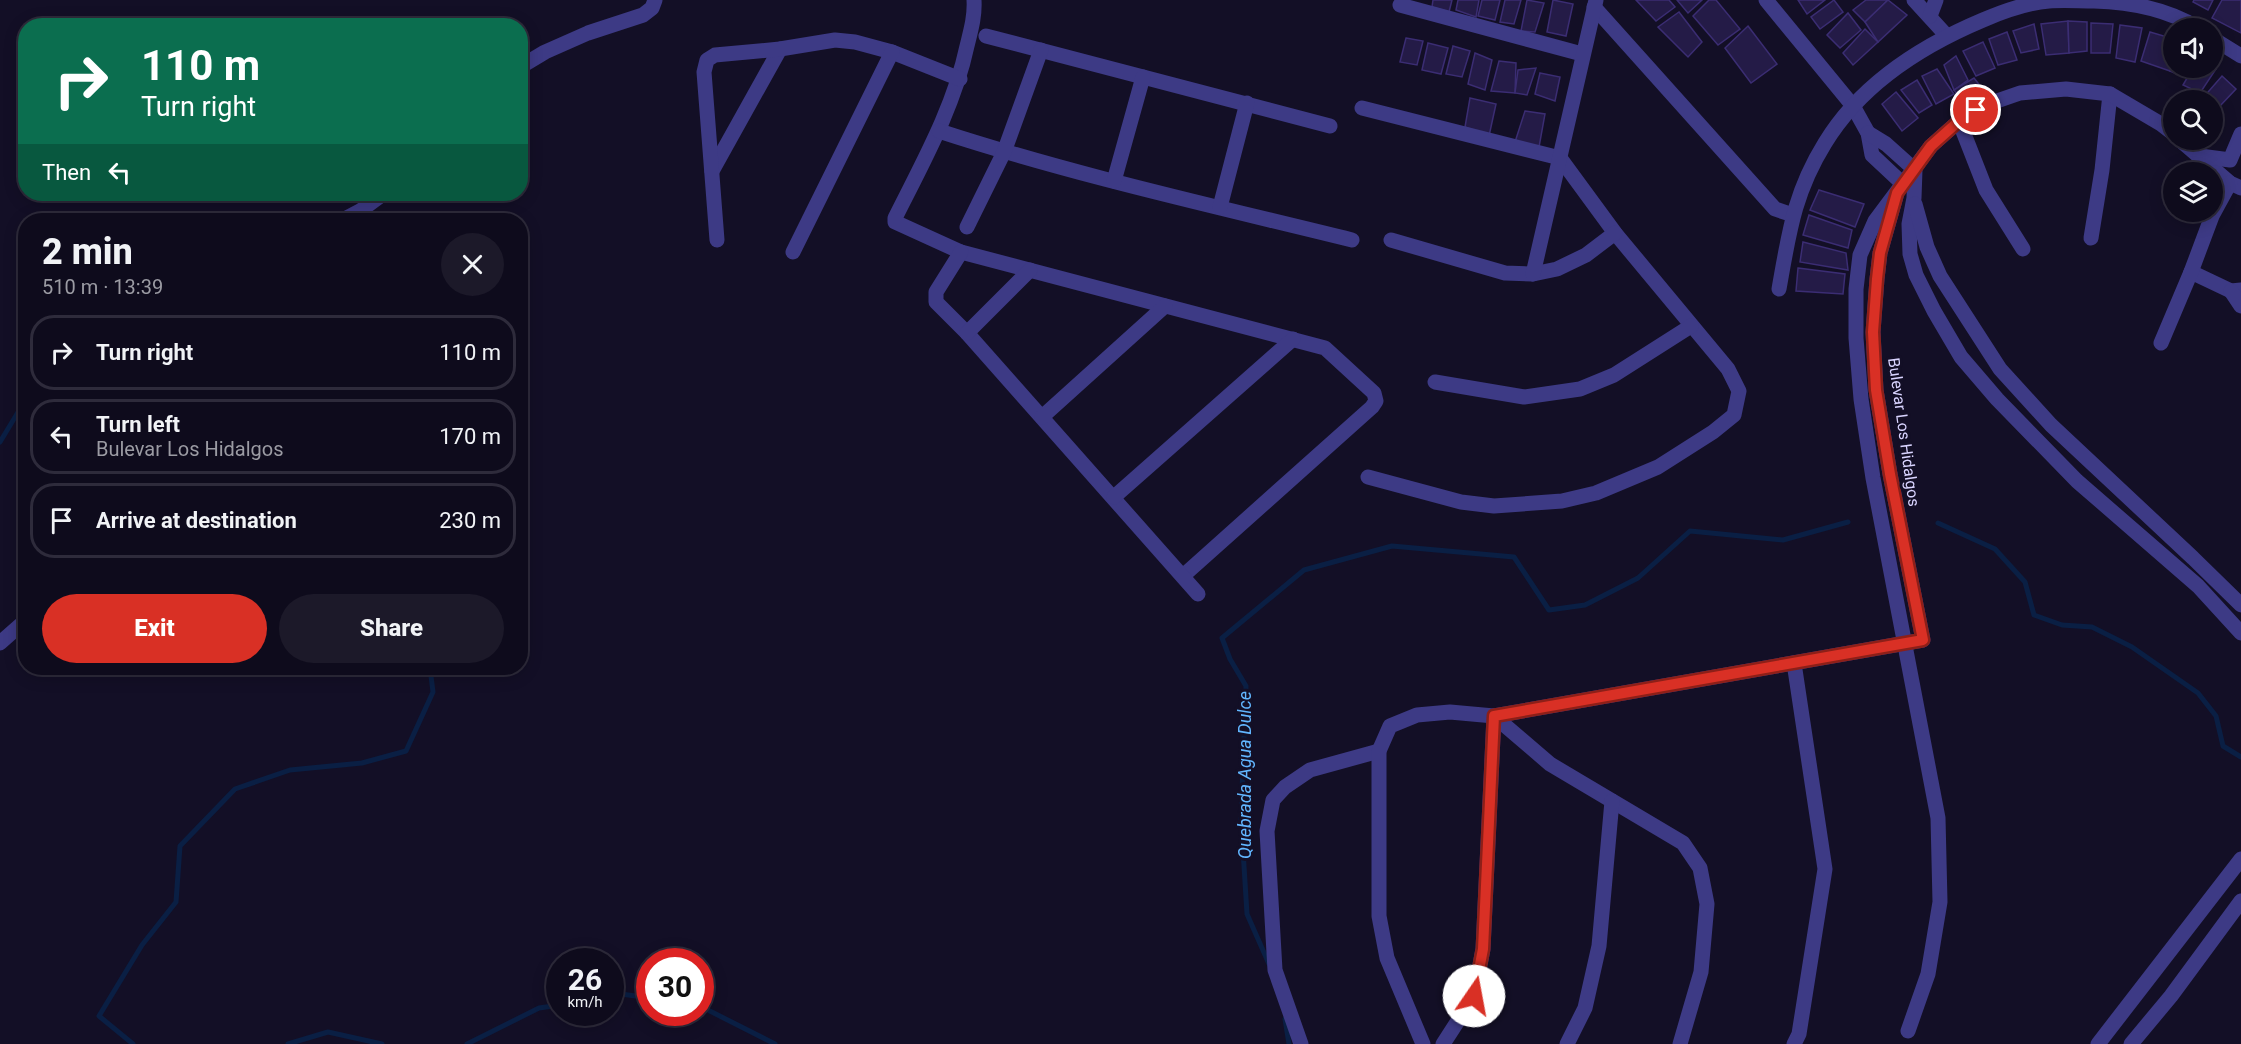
<!DOCTYPE html>
<html lang="en">
<head>
<meta charset="utf-8">
<style>
  :root { --surface:#0e0b1c; --page:#1c1929; --text:#f1f3f6; --muted:#9b9ba3; --line:#2e2b3b; --accent:#d93025 }
  body { margin:0; font-family:Roboto,sans-serif; background:var(--page); color:var(--text); height:100vh; display:flex; flex-direction:column; font-size:22px; white-space:nowrap }
  * { box-sizing:border-box; margin:0 }
  p { font-size:20px; color:var(--muted) }
  .icon { flex:none; width:33px; height:33px; fill:none; stroke:currentColor; stroke-width:2; stroke-linecap:round; stroke-linejoin:round }
  .map { position:relative; flex:1; overflow:hidden }
  .side { position:absolute; left:18px; top:213px; width:510px; height:462px; display:flex; flex-direction:column; background:var(--surface); border-radius:24px; box-shadow:0 3px 15px #0003,0 0 0 2px var(--line) }
  .side>* { flex:none }
  .top-card { position:absolute; left:18px; top:18px; width:510px; height:183px; border-radius:24px; box-shadow:0 3px 15px #0003,0 0 0 2px var(--line); background:#0b6e4f; color:#fff; overflow:hidden }
  .buttons { position:absolute; left:2163px; top:18px; display:grid; gap:12px }
  .buttons a { display:grid; place-items:center; width:60px; height:60px; border-radius:50%; background:var(--surface); box-shadow:0 3px 15px #0003,0 0 0 2px var(--line); font-size:30px }
  .speed { position:absolute; left:546px; top:948px; display:flex; gap:12px; font-size:30px; font-weight:700; text-align:center }
  .speed>* { display:grid; place-content:center; width:78px; height:78px; border-radius:50%; background:var(--surface); box-shadow:0 3px 15px #0003,0 0 0 2px var(--line); line-height:1 }
  .speed small { font-size:15px; font-weight:400 }
  .speed .limit { border:9px solid #d22; background:#fff; color:#111 }
  .pin { position:absolute; display:grid; place-items:center; width:51px; height:51px; color:#fff; margin:-26px; border:3px solid #fff; border-radius:50%; box-shadow:0 2px 6px #0007 }
  .me { position:absolute; width:66px; margin:-33px; rotate:12deg; stroke-linejoin:round; filter:drop-shadow(0 0 4px #0008) }
  .turn { display:flex; align-items:center; gap:21px; height:126px; padding:0 24px; font-size:27px }
  .turn .icon { width:78px; height:78px; stroke-width:2.5 }
  .turn b { display:block; font-size:42px; line-height:51px }
  .then { display:flex; align-items:center; height:57px; padding:0 24px; background:#0003; gap:12px; font-size:22px }
  .round { display:grid; place-items:center; flex:none; width:63px; height:63px; border-radius:32px; background:var(--page) }
  .head { display:flex; align-items:center; justify-content:space-between; height:102px; padding:0 24px }
  h1 { font-size:36px; font-weight:800; line-height:45px }
  .cta { display:flex; gap:12px; margin-top:auto; padding:12px 24px }
  .cta a { flex:1; height:69px; border-radius:36px; background:var(--accent); color:#fff; font-size:24px; font-weight:800; line-height:69px; text-align:center }
  .cta a+a { background:var(--page); color:var(--text) }
  ul { padding:0; list-style:none }
  li { display:flex; align-items:center; gap:18px; height:75px; margin:0 12px 9px; padding:0 12px; border:3px solid var(--line); border-radius:24px }
  li div { flex:1 }
  li b { display:block; font-size:22px }
  li em { font-style:normal }
  .map>svg:first-child { display:block }
</style>
</head>
<body>
<div class="map">
<svg width="2241" height="1044" viewBox="0 0 2241 1044">
  <rect width="100%" height="100%" fill="#130f26"/>
  <g fill="none" stroke-linecap="round" stroke-linejoin="round">
    <g stroke="#0a1f44" stroke-width="5">
      <path d="M0 442 26 399"/>
      <path d="M1938 523 1995 549 2025 582 2034 615 2062 625 2092 627 2132 647 2198 693 2216 716 2223 746 2241 757"/>
      <path d="M1269 964 1247 914 1241 818 1246 686 1230 659 1222 638 1304 570 1392 546 1514 557 1549 610 1585 605 1638 578 1690 531 1783 540 1848 522"/>
      <path d="M610 996 621 994 650 998"/>
      <path d="M700 1006 775 1044"/>
      <path d="M1285 1019 1289 1044"/>
      <path d="M133 1044 99 1016 142 945 176 902 180 846 235 789 290 770 362 763 406 751 433 692 430 668"/>
      <path d="M288 1044 328 1032 382 1044"/>
      <path d="M467 1044 539 1008 560 1005"/>
    </g>
  </g>
  <g fill="#241b47" stroke="#3b2d73" stroke-width="1.5">
    <path d="M1433 0H1452L1449 12 1432 7Z"/>
    <path d="M1458 0H1479L1476 17 1456 10Z"/>
    <path d="M1482 0H1500L1495 20 1478 16Z"/>
    <path d="M1505 0H1521L1514 24 1500 22Z"/>
    <path d="M1527 0 1544 3 1535 32 1521 31Z"/>
    <path d="M1553 0 1573 4 1566 36 1547 32Z"/>
    <path d="M1636 0H1669L1675 7 1656 21Z"/>
    <path d="M1677 0H1702L1688 13Z"/>
    <path d="M1709 0H1716L1740 29 1718 45 1693 16Z"/>
    <path d="M1798 0H1825L1807 14Z"/>
    <path d="M1834 0 1843 12 1820 29 1811 17Z"/>
    <path d="M1866 0H1888L1865 22 1853 10Z"/>
    <path d="M1888 0 1907 15 1878 42 1865 22Z"/>
    <path d="M2194 0H2213L2208 10 2193 2Z"/>
    <path d="M2222 0H2241V33L2212 18Z"/>
    <path d="M1679 12 1702 42 1688 57 1658 27Z"/>
    <path d="M1848 13 1861 30 1840 48 1827 35Z"/>
    <path d="M2068 21 2069 53 2046 55 2041 24Z"/>
    <path d="M2068 21 2087 22V51L2069 53Z"/>
    <path d="M2091 23 2113 24 2110 53H2091Z"/>
    <path d="M2034 24 2039 49 2021 53 2013 31Z"/>
    <path d="M2120 25 2142 28 2135 62 2116 58Z"/>
    <path d="M1748 26 1777 64 1751 83 1725 48Z"/>
    <path d="M1865 29 1878 42 1853 65 1843 53Z"/>
    <path d="M2007 32 2017 60 1998 65 1989 39Z"/>
    <path d="M2150 32 2174 39V59L2170 71 2141 61Z"/>
    <path d="M1406 38 1423 41 1417 65 1400 62Z"/>
    <path d="M1983 42 1995 68 1976 76 1963 51Z"/>
    <path d="M1428 43 1448 48 1441 74 1422 70Z"/>
    <path d="M1453 46 1470 51 1462 77 1446 74Z"/>
    <path d="M1475 53 1492 60 1485 90 1468 84Z"/>
    <path d="M1956 56 1968 80 1954 90 1944 65Z"/>
    <path d="M1499 61 1516 63 1515 93 1491 91Z"/>
    <path d="M2174 62V68H2186L2182 76 2170 71Z"/>
    <path d="M2212 66 2216 69 2200 93 2183 85 2193 68Z"/>
    <path d="M1536 68 1527 95 1515 93 1518 70Z"/>
    <path d="M1937 69 1954 94 1936 104 1922 76Z"/>
    <path d="M1540 73 1560 77 1555 101 1535 94Z"/>
    <path d="M2222 76 2236 89 2218 108 2212 105V100L2202 99Z"/>
    <path d="M1974 78 1985 92 1964 104 1954 90Z"/>
    <path d="M1917 80 1932 105 1919 113 1901 90Z"/>
    <path d="M1896 92 1918 118 1902 131 1882 104Z"/>
    <path d="M1470 98 1496 104 1489 136 1465 127Z"/>
    <path d="M1525 111 1545 114 1539 147 1515 142Z"/>
    <path d="M1819 190 1864 204 1855 227 1810 210Z"/>
    <path d="M1809 215 1852 230 1848 248 1803 235Z"/>
    <path d="M1803 242 1846 253 1848 270 1800 262Z"/>
    <path d="M1798 268 1845 274 1843 294 1796 291Z"/>
  </g>
  <g fill="none" stroke-linecap="round" stroke-linejoin="round">
    <g stroke="#3d3a85" stroke-width="15">
      <path d="M974 0C975 16 971 30 967 46 954 107 923 162 895 218V222L961 252 1325 348 1374 393 1376 401 1372 407 1184 575"/>
      <path d="M1766 0 1853 106 1868 133 1872 155 1903 184"/>
      <path d="M1914 0 1946 35"/>
      <path d="M1400 5 1582 54"/>
      <path d="M1594 7 1775 209 1793 215"/>
      <path d="M1930 16 1936 0"/>
      <path d="M986 36 1330 126"/>
      <path d="M2212 38 2241 56"/>
      <path d="M520 67 545 52 588 33 643 15 652 8 655 0"/>
      <path d="M1362 108 1560 158 1615 233 1728 369 1739 391 1734 415 1713 432 1658 467 1596 493 1562 501 1494 506 1461 502 1368 477"/>
      <path d="M1959 121 1986 190 2023 249"/>
      <path d="M939 131C1074 175 1214 206 1352 240"/>
      <path d="M1868 133 1886 144 1915 170 1914 198 1909 224 1910 254 1916 275 1934 311 1961 357 1997 399 2077 481 2198 586 2241 633"/>
      <path d="M2180 140 2230 183 2241 188"/>
      <path d="M2200 156 2230 160 2241 134"/>
      <path d="M712 171 780 49"/>
      <path d="M1114 181 1143 77"/>
      <path d="M1915 204 1927 247 1940 276 2000 369 2051 425 2193 558 2241 605"/>
      <path d="M1220 207 1247 103"/>
      <path d="M343 220 360 211 383 194"/>
      <path d="M967 227 1004 152 1041 50"/>
      <path d="M2091 238 2102 170 2110 94"/>
      <path d="M717 240 704 72 707 60 715 55 780 49 835 40 855 42 892 52 960 79"/>
      <path d="M1391 240 1505 273 1533 274 1557 269 1586 255 1615 233"/>
      <path d="M793 252 892 52"/>
      <path d="M961 252 936 292V302L967 333 1198 594"/>
      <path d="M2191 272 2231 291 2241 290"/>
      <path d="M1533 274 1596 0"/>
      <path d="M1779 289C1789 233 1794 193 1825 143 1861 84 1921 46 1983 20 2004 11 2026 3 2049 1 2063 0 2079 1 2094 1 2130 2 2167 9 2198 28"/>
      <path d="M2231 291 2241 306"/>
      <path d="M967 333 1030 270"/>
      <path d="M2161 343 2191 272 2212 216 2230 183"/>
      <path d="M1435 382 1524 397 1580 389 1614 375 1691 326"/>
      <path d="M1042 417 1165 306"/>
      <path d="M1114 497 1293 339"/>
      <path d="M0 643 26 620"/>
      <path d="M1794 663 1825 869 1799 1034 1794 1044"/>
      <path d="M1494 716 1550 764 1683 843 1700 868 1707 904 1701 972 1680 1044"/>
      <path d="M1908 1031 1928 974 1940 902 1938 818 1873 478 1861 399 1856 338V289L1860 255 1875 221 1931 146 1959 121 1994 102 2020 93 2066 89 2110 94 2161 124 2174 134"/>
      <path d="M1301 1044 1275 970 1267 831 1273 800 1285 787 1310 770 1379 751"/>
      <path d="M1423 1044 1387 958 1379 916V751L1390 726 1417 715 1450 712 1494 716 1923 640 1890 474 1876 390 1873 332 1877 279 1880 253 1897 193"/>
      <path d="M1443 1044 1474 996 1483 949 1494 716"/>
      <path d="M1567 1044 1585 1008 1599 946 1612 801"/>
      <path d="M2098 1044 2241 859"/>
      <path d="M2131 1044 2171 996 2241 901"/>
    </g>
  </g>
  <g fill="none" stroke-linecap="round" stroke-linejoin="round">
    <g stroke="#8d1f18" stroke-width="15">
      <path id="route" d="M1474 996 1483 949 1494 716 1923 640 1890 474 1876 390 1873 332 1877 279 1880 253 1897 193 1931 146 1959 121 1976 110"/>
    </g>
    <use href="#route" stroke="#d93025" stroke-width="10"/>
  </g>
  <g text-anchor="middle" dominant-baseline="central" stroke-width="6" stroke-linejoin="round" paint-order="stroke">
    <g font-size="16" fill="#d9d4ff" stroke="#130f26">
      <text transform="translate(1904 432) rotate(82)">Bulevar Los Hidalgos</text>
    </g>
    <g font-size="18" font-style="italic" fill="#62b6ff" stroke="#130f26">
      <text transform="translate(1244 775) rotate(-90)">Quebrada Agua Dulce</text>
    </g>
  </g>
</svg>
<div class="buttons">
<a><svg class="icon" aria-label="sound" viewBox="0 0 24 24"><path d="M4 9h4l5-4v14l-5-4H4zM17 9q2 3 0 6"/></svg></a>
<a><svg class="icon" aria-label="search" viewBox="0 0 24 24"><circle cx="10" cy="10" r="6"/><path d="M15 15l6 6"/></svg></a>
<a><svg class="icon" aria-label="layers" viewBox="0 0 24 24"><path d="M12 4l9 5-9 5-9-5zM3 14l9 5 9-5"/></svg></a>
</div>
<div class="speed"><div>26<small>km/h</small></div><div class="limit">30</div></div>
<div class="pin" style="left:1976px;top:110px;background:#d93025"><svg class="icon" aria-label="arrive" viewBox="0 0 24 24"><path d="M6 21V4h12l-3 4 3 4H6"/></svg></div>
<svg class="me" style="left:1474px;top:996px" viewBox="-20 -20 40 40"><circle r="19" fill="#fff"/><path d="M0-13L10 11 0 6-10 11z" fill="#d93025"/></svg>
<div class="top-card">
<div class="turn"><svg class="icon" aria-label="right" viewBox="0 0 24 24"><path d="M7 20v-9h11M14 6l5 5-5 5"/></svg><div><b>110 m</b>Turn right</div></div>
<div class="then">Then<svg class="icon" aria-label="left" viewBox="0 0 24 24"><path d="M17 20v-9H6M10 6l-5 5 5 5"/></svg></div>
</div>
<section class="side">
<div class="head"><div><h1>2 min</h1><p>510 m · 13:39</p></div><a class="round"><svg class="icon" aria-label="close" viewBox="0 0 24 24"><path d="M6 6l12 12M18 6L6 18"/></svg></a></div>
<ul>
<li><svg class="icon" aria-label="right" viewBox="0 0 24 24"><path d="M7 20v-9h11M14 6l5 5-5 5"/></svg><div><b>Turn right</b></div><em>110 m</em></li>
<li><svg class="icon" aria-label="left" viewBox="0 0 24 24"><path d="M17 20v-9H6M10 6l-5 5 5 5"/></svg><div><b>Turn left</b><p>Bulevar Los Hidalgos</p></div><em>170 m</em></li>
<li><svg class="icon" aria-label="arrive" viewBox="0 0 24 24"><path d="M6 21V4h12l-3 4 3 4H6"/></svg><div><b>Arrive at destination</b></div><em>230 m</em></li>
</ul>
<div class="cta"><a>Exit</a><a>Share</a></div>
</section>
</div>
</body>
</html>
